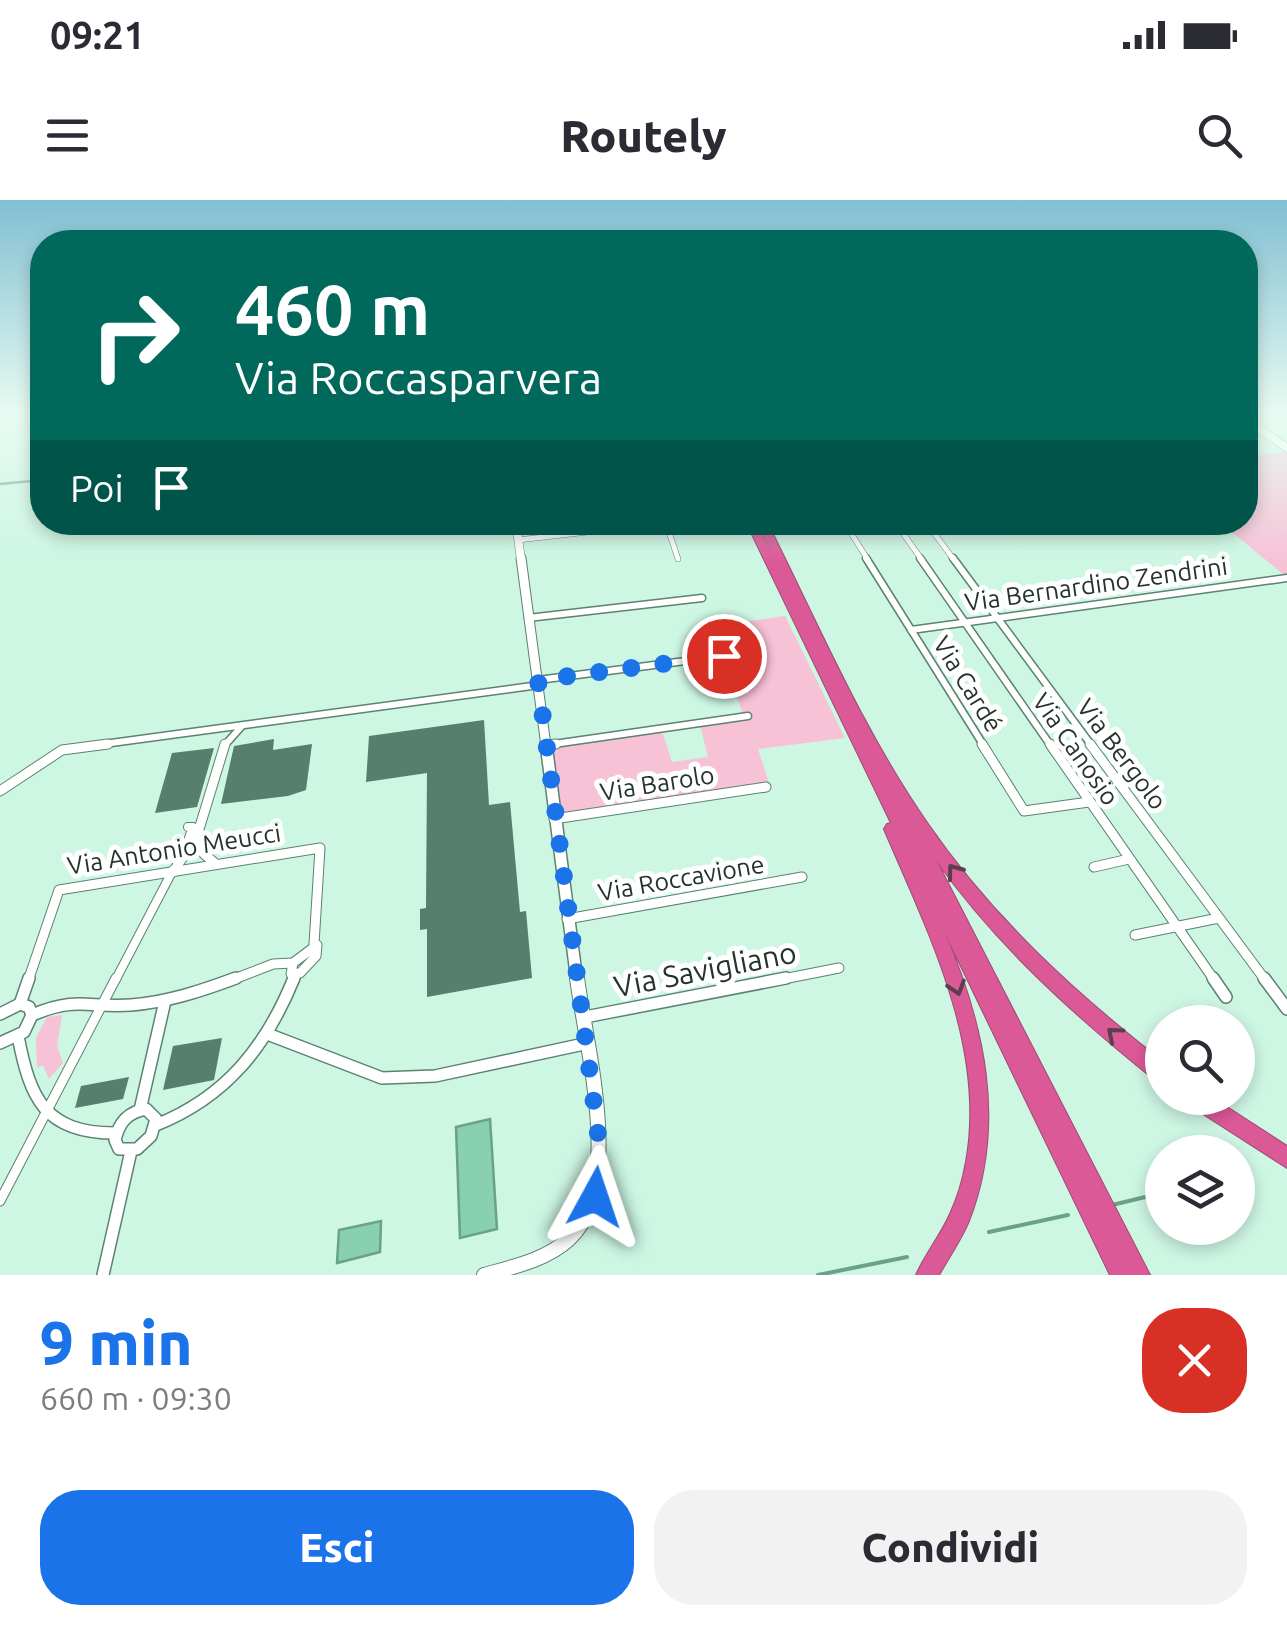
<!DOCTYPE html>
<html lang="it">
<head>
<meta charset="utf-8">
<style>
  :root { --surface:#fff; --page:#f2f2f3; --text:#2b2b33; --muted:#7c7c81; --accent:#1a73e8 }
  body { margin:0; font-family:Ubuntu,sans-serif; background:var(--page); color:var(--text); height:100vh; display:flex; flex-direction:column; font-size:38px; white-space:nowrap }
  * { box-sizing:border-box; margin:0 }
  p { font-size:32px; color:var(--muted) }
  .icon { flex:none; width:55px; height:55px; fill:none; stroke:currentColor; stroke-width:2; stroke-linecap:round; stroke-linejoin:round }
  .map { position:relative; height:1075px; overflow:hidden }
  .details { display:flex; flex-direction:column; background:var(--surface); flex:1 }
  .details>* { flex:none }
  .guide { position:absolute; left:30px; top:30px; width:1228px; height:305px; border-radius:40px; box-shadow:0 5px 15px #0003; background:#00695c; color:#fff; overflow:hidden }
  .buttons { position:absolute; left:1145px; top:805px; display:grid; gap:20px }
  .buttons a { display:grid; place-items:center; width:110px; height:110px; border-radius:50%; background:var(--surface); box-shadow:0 5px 15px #0003; font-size:50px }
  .pin { position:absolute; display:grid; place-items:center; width:85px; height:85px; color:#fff; margin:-42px; border:5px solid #fff; border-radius:50%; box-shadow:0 2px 10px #0007 }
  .me { position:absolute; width:110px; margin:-55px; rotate:5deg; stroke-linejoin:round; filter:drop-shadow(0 0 8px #0008) }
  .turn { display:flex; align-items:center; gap:35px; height:210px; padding:0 40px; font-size:45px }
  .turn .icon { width:130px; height:130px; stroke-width:2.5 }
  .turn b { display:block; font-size:70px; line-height:85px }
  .then { display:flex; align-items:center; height:95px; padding:0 40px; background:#0003; gap:20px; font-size:38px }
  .round { display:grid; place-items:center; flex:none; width:105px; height:105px; border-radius:40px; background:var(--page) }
  .overview { display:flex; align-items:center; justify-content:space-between; height:170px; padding:0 40px }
  h1 { font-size:60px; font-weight:800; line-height:75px; color:var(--accent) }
  .primary-button { display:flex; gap:20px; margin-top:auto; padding:20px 40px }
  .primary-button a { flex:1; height:115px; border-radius:40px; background:var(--accent); color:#fff; font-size:40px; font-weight:800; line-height:115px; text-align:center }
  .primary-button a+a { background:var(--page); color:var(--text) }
  .status { display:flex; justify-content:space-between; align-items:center; height:70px; padding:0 50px; background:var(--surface); direction:ltr }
  .status svg { height:28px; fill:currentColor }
  header { display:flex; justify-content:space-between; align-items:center; height:130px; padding:0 40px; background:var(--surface); font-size:45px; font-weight:800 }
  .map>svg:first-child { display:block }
</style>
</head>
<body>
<div class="status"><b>09:21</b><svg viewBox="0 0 49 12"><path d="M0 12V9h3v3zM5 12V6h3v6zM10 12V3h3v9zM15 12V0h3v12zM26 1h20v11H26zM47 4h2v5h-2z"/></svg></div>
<header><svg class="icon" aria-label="menu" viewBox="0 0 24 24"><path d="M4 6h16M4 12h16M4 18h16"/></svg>Routely<svg class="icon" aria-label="search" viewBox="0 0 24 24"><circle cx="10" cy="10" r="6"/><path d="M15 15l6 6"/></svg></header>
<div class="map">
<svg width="1287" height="1075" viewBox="0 0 1287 1075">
  <rect width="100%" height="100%" fill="#cdf6e3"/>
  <g fill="#f7c1d6">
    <path d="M1287 252V374L1284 375 1221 323 1245 322V257Z"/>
    <path d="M785 416 845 538 758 549 769 583 560 617 552 547 662 531 672 562 708 557 700 525 744 517 712 426Z"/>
    <path d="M62 815 57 846 63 863 49 879 43 865 37 868 36 838 47 817Z"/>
  </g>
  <g fill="#88d0b1" stroke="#6aa189" stroke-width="2.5">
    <path d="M490 919 497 1029 460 1038 456 927Z"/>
    <path d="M381 1021 380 1052 337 1063 339 1030Z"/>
  </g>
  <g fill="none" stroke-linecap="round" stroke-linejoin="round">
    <path stroke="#6aa189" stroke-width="2.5" d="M0 284 42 280"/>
    <g stroke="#6aa189" stroke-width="4">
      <path d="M1238 975 1250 972"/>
      <path d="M1112 1005 1162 993"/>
      <path d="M989 1032 1068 1015"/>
      <path d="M818 1075 907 1057"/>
    </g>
  </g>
  <g fill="#587e6d">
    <path d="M484 520 489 605 510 602 520 712 526 711 532 778 427 797V729L420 730V709L426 708 427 573 366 582 369 536Z"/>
    <path d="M274 539 273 550 312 544 306 590 288 596 221 604 234 546Z"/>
    <path d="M214 548 197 607 155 613 172 553Z"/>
    <path d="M222 838 214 880 163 890 173 846Z"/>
    <path d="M129 877 123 899 75 908 81 886Z"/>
  </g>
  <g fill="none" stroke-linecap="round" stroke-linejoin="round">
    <g stroke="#5c8271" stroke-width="10">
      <g id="pedestrian-far1">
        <path d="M186 646 193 627H188"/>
        <path d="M115 781 173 670"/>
      </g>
    </g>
    <g stroke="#5c8271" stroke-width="11">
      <path id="pedestrian" d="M0 1001 116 778"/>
    </g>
    <g stroke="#5c8271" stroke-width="6">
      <g id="minor-far3">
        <path d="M844 322 868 360"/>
        <path d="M895 322 922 360"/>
        <path d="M926 322 954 360"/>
        <path d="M518 340 666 323 678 359"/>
      </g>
    </g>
    <g stroke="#5c8271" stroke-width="9">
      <g id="minor-far2">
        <path d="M866 358 984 546"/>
        <path d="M920 358 1051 546"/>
        <path d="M953 358 1092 546"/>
        <path d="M528 418 702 398"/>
        <path d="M911 430 1287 378"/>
        <path d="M538 480 724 456"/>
        <path d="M547 545 748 516"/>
        <path d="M89 546 539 485"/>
        <path d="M224 546 241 527"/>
      </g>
    </g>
    <g stroke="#5c8271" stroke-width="11">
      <g id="minor-far1">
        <path d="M982 544 1024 611 1089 602"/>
        <path d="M1050 544 1215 781"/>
        <path d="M1090 544 1266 781"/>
        <path d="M547 545 556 544"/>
        <path d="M0 591 62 550 108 544"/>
        <path d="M554 619 766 587"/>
        <path d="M201 637 204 654 216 664"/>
        <path d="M1094 667 1129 659"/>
        <path d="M173 672 197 636 225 544"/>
        <path d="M567 719 802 677"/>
        <path d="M1135 735 1219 718"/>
        <path d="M317 745 316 756 300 773 291 774 293 763Z"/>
        <path d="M28 781 59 690 320 648 314 744"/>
        <path d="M229 781 273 764 293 763"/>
        <path d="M293 781 295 776"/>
        <path d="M773 781 839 768"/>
      </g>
    </g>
    <g stroke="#5c8271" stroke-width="14">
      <g id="minor">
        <path d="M1213 778 1226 797"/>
        <path d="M1264 778 1287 809"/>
        <path d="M20 804 29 778"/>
        <path d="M0 814 20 804 29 807 32 815 24 832 0 843"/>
        <path d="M32 815C77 796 87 808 131 805 168 802 201 791 236 778"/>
        <path d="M585 817 786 778"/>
        <path d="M270 835 382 878 435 876 584 844"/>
        <path d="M18 836C30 899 45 933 115 933"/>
        <path d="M146 909 156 919 151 936 137 949H119L115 940C119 922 128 912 146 909Z"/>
        <path d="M140 910 165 801"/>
        <path d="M156 925C226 897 266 847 294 778"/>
        <path d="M103 1075 131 951"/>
      </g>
    </g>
    <g stroke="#5c8271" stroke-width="9">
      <g id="tertiary-far3">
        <path d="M1245 219 1287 248"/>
        <path d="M516 322 521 360"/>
      </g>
    </g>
    <g stroke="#5c8271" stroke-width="11">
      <path id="tertiary-far2" d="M521 358 546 546"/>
    </g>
    <g stroke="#5c8271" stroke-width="14">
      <path id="tertiary-far1" d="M546 544 577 781"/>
    </g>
    <g stroke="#5c8271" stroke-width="16">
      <path id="tertiary" d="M484 1075C513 1067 546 1060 569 1039 625 988 586 847 577 778"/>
    </g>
    <g stroke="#9c4c72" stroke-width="2">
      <g id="motorway">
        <path d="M746 322H756L773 355 757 322H767C818 424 863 531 928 624 992 717 1075 793 1162 861V882L1155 880C1074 815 996 745 936 660L1150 1075H1110L944 731C984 824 1007 923 969 1021 961 1040 949 1057 939 1075H916C925 1054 941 1035 950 1014 957 999 963 979 966 962 987 847 928 732 884 629L887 624 891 623Z"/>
        <path d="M1186 898H1213L1287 946V968L1189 905Z"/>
      </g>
    </g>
    <use href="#pedestrian-far1" stroke="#fff" stroke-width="8"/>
    <use href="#pedestrian" stroke="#fff" stroke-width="9"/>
    <use href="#minor-far3" stroke="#fff" stroke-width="5"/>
    <use href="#minor-far2" stroke="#fff" stroke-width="6"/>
    <use href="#minor-far1" stroke="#fff" stroke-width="9"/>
    <use href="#minor" stroke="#fff" stroke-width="11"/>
    <use href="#tertiary-far3" stroke="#fff" stroke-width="8"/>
    <use href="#tertiary-far2" stroke="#fff" stroke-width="9"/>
    <use href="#tertiary-far1" stroke="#fff" stroke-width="11"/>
    <use href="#tertiary" stroke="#fff" stroke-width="14"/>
    <use href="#motorway" fill="#dc5997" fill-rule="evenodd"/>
  </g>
  <defs><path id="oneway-chevron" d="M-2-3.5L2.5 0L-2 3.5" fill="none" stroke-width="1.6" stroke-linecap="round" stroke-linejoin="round" transform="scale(2.5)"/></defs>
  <g stroke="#5b3f4d">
    <use href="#oneway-chevron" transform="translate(954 671) rotate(-127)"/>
    <use href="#oneway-chevron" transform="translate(957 788) rotate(72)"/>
    <use href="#oneway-chevron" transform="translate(1114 834) rotate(-140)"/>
  </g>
  <linearGradient id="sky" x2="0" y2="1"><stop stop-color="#81bfd2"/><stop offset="0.59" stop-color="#e8fbf2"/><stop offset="1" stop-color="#e8fbf2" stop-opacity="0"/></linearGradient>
  <rect width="1287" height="362" fill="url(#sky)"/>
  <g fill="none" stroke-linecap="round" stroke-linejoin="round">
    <path stroke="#1a73e8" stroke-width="18" stroke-dasharray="0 32.4" d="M595 997 601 957 538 480 724 456"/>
  </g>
  <g text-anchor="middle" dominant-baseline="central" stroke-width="10" stroke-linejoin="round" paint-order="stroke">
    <g font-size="25" fill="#24342d" stroke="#fff">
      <text transform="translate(1096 384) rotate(-8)">Via Bernardino Zendrini</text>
      <text transform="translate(968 484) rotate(58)">Via Cardé</text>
      <text transform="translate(1076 549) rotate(55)">Via Canosio</text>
      <text transform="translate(1122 554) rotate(53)">Via Bergolo</text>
      <text transform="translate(657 583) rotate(-9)">Via Barolo</text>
      <text transform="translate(174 649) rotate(-9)">Via Antonio Meucci</text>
      <text transform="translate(681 678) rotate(-10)">Via Roccavione</text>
    </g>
    <g font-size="30" fill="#24342d" stroke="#fff">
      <text transform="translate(705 769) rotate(-11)">Via Savigliano</text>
    </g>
  </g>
</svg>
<div class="buttons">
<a><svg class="icon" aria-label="search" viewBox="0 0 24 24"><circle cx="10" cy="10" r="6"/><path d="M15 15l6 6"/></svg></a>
<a><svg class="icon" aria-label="layers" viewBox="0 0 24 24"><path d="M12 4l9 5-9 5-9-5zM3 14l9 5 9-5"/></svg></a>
</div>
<div class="pin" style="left:724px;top:456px;background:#d93025"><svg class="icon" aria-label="arrive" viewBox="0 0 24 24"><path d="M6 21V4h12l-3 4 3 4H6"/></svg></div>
<svg class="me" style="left:595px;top:997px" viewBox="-20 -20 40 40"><path d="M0-17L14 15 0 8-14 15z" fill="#1a73e8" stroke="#fff" stroke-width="4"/></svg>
<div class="guide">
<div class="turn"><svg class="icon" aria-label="right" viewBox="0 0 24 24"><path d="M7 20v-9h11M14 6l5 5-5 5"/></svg><div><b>460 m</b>Via Roccasparvera</div></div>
<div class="then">Poi<svg class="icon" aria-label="arrive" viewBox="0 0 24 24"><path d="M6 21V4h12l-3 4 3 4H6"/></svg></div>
</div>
</div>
<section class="details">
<div class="overview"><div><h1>9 min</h1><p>660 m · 09:30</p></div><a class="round" style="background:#d93025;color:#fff"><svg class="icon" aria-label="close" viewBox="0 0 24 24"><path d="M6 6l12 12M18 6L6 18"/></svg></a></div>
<div class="primary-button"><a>Esci</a><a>Condividi</a></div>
</section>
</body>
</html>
